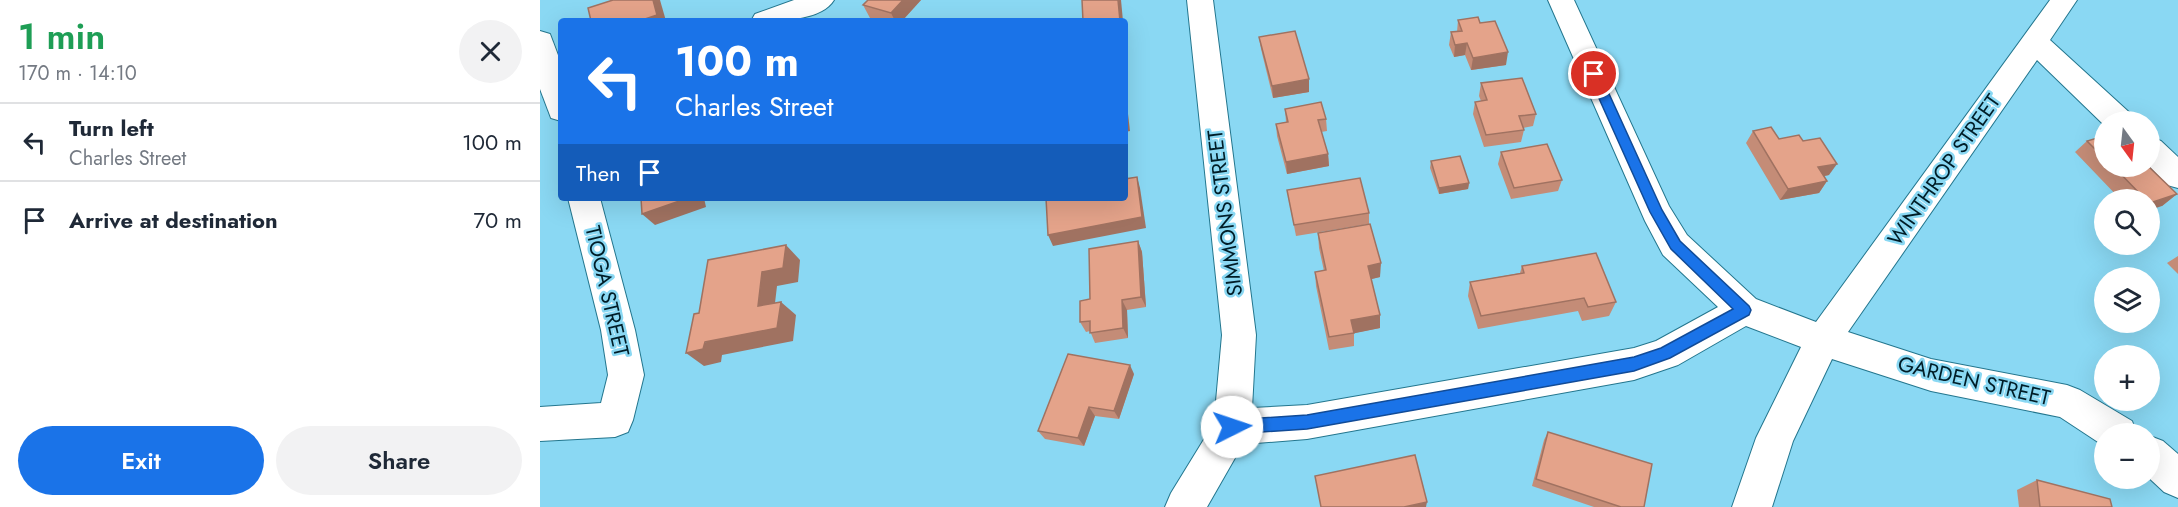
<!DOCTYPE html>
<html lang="en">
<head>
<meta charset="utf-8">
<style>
  :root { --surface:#fff; --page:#f2f2f3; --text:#1f2937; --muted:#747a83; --line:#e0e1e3; --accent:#1a73e8 }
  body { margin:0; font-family:Jost,sans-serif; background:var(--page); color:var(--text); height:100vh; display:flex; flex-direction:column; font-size:22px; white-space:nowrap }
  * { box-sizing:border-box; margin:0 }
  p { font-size:20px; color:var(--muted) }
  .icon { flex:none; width:33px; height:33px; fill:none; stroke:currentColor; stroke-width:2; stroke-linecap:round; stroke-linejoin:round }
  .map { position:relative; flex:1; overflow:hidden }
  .sheet { display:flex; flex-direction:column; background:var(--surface); width:540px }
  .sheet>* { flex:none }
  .guide { position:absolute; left:18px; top:18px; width:570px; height:183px; border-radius:6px; box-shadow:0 6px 24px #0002; background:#1a73e8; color:#fff; overflow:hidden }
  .needle { width:39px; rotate:165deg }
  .fabs { position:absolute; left:1554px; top:111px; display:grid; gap:12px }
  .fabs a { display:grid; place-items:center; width:66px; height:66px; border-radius:50%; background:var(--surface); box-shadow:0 6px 24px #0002; font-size:30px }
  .pin { position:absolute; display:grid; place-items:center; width:51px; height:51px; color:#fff; margin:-26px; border:3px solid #fff; border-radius:50%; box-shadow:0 2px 6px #0007 }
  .me { position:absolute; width:66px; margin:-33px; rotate:86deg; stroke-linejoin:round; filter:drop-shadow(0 0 4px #0008) }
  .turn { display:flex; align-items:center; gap:21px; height:126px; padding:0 18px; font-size:27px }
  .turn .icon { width:78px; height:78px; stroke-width:2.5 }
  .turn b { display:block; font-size:42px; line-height:51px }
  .then { display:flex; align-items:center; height:57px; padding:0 18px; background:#0003; gap:12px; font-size:22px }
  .round { display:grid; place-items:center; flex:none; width:63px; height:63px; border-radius:32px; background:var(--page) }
  .head { display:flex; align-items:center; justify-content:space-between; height:102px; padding:0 18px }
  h1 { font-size:36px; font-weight:600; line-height:45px; color:#1e9e55 }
  .action { display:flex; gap:12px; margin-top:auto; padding:12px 18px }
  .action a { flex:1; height:69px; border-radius:36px; background:var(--accent); color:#fff; font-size:24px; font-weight:600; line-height:69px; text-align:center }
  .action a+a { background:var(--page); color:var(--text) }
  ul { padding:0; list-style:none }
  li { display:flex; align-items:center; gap:18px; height:78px; padding:0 18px; border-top:2px solid var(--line) }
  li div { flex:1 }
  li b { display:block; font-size:22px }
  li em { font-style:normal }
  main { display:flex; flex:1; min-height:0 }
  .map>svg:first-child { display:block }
</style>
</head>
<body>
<main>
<section class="sheet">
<div class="head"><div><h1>1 min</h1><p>170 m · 14:10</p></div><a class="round"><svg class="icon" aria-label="close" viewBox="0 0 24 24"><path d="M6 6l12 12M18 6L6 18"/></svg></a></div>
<ul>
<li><svg class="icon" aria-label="left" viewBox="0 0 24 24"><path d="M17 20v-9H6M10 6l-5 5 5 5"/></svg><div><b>Turn left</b><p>Charles Street</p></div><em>100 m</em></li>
<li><svg class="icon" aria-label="arrive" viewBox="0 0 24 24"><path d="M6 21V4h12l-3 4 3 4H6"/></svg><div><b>Arrive at destination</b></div><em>70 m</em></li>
</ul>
<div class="action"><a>Exit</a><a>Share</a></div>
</section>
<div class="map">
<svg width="1638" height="507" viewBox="0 0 1638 507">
  <rect width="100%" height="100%" fill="#8ad8f3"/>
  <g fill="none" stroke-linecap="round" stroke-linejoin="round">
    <g stroke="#23768e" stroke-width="2">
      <g id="minor">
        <path d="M254 0H294C281 22 234 21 211 21L215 14Z"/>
        <path d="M647 0H673L716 335 712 408 767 405 1094 348 1116 341 1178 307 1123 255 1105 221 1008 0H1034L1129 206 1147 235 1216 299 1276 322 1510 0H1537L1510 40 1591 114 1595 122H1564V125L1497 60 1308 332 1391 359 1527 385 1540 390 1592 421 1597 434H1564V446L1520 417 1391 391 1292 359 1253 441 1232 507H1192L1216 438 1261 347 1206 326 1138 365 1094 380 767 439 703 444 667 507H625L631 493 674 423 682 335Z"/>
        <path d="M0 31 10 34 21 63V121L11 118 0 89Z"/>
        <path d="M1610 137 1621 141 1638 157V188L1627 185 1609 166Z"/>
        <path d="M28 198H60L95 330 104 375 93 420 88 432 75 437 0 441V407L61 403 68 375 61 330Z"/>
        <path d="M1610 436 1623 441 1638 454V498L1624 492 1609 478Z"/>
      </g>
    </g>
    <use href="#minor" fill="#fff" fill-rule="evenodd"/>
  </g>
  <g fill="#c48c77">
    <path d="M328 0H381L362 21H342L330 18 323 5Z"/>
    <path d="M918 20 940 23 966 65 931 70 925 55 914 57 909 45 911 32H917Z"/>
    <path d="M719 37 769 92 733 98 721 49Z"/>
    <path d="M941 83 996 114 993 126 983 128 984 130 981 142 944 147 933 114 935 102 941 101 939 96Z"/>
    <path d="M745 109 786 119 787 131 781 132 788 154 789 166 747 174 737 136 736 124 746 122Z"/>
    <path d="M1213 131 1239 139 1263 141 1289 175 1284 176 1287 181 1279 193 1240 200 1206 143Z"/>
    <path d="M1564 136V166H1608L1637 194 1622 206 1610 200H1581L1535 152 1547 141Z"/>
    <path d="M961 152 1022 180 1018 191 971 199 958 164Z"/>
    <path d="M891 161 929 183 928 189 899 194 890 168Z"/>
    <path d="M747 190 829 213V224L756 236Z"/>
    <path d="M778 233 840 277 831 279 840 328 814 333V346L789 350 776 286 775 272 784 271 779 248Z"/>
    <path d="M598 241 602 252 606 307 587 310 588 338 555 343 550 331 546 332 540 322 550 299Z"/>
    <path d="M1638 256V274L1627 263Z"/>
    <path d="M982 266 1076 302 1069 316 1042 321 1038 311 938 329 928 296 930 282 980 273Z"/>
    <path d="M594 374 579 419 555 416 544 446 505 439 498 431Z"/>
    <path d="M1008 432 1104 507H1054L992 486 1004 440Z"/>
    <path d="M1497 480 1572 507H1479L1477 490Z"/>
  </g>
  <g fill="#a07261">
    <path d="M113 0H120L126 21H99Z"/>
    <path d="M363 0H381L362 21H355L351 13Z"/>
    <path d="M578 0H581L583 21H580Z"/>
    <path d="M927 43 925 55 914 57 915 45Z"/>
    <path d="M968 52 966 65 931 70 933 58Z"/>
    <path d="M769 79V92L733 98 732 86Z"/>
    <path d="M585 88 590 131 585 132Z"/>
    <path d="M788 154 789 166 747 174 746 162Z"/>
    <path d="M1297 164 1289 175 1270 179 1278 167Z"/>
    <path d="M597 177 600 188 606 228 513 246 508 235Z"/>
    <path d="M1287 181 1279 193 1240 200 1248 189Z"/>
    <path d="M929 183 928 189 899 194V188Z"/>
    <path d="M1637 194 1622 206 1610 210V203Z"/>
    <path d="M148 198H164L166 207 115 225 102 214Z"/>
    <path d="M598 241 602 252 606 307 601 297Z"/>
    <path d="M246 245 260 260 258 282 237 286 233 320 218 306 222 272Z"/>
    <path d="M841 263 840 277 828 280V266Z"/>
    <path d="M582 300 587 310 588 338 583 328Z"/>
    <path d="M241 302 256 315 253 341 182 355 181 362 164 366 146 353Z"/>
    <path d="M840 315V328L811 334V320Z"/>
    <path d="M590 365 594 374 579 419 574 411Z"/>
    <path d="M549 407 555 416 544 446 538 438Z"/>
    <path d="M887 502 886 507H864Z"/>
  </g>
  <g fill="#e4a38a" stroke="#a07261" stroke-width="1.5">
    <path d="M73 0H113L117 15 99 21H51L48 8Z"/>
    <path d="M328 0H363L351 13 323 5Z"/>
    <path d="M542 0H578L580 21H543Z"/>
    <path d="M938 17 940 23 955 21 968 52 933 58 927 43 915 45 911 32 922 31 918 20Z"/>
    <path d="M755 31 769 79 732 86 719 37Z"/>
    <path d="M982 78 996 114 979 116 984 130 946 135 935 102 947 100 941 83Z"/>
    <path d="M781 102 786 119 778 120 788 154 746 162 736 124 748 122 745 109Z"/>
    <path d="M1231 127 1239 139 1259 135 1263 141 1280 138 1297 164 1278 167 1287 181 1248 189 1213 131Z"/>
    <path d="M1564 136V158L1547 141Z"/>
    <path d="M1007 144 1022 180 974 188 961 152Z"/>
    <path d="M920 156 929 183 899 188 891 161Z"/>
    <path d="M1573 166H1608L1637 194 1610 203V200H1606Z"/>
    <path d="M597 177 602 217 508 235 506 198H585V179Z"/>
    <path d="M820 178 829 213 754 225 747 190Z"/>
    <path d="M101 198H148L102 214Z"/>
    <path d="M830 224 841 263 828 266 840 315 811 320 814 333 789 337 775 272 786 270 778 233Z"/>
    <path d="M598 241 601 297 582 300 583 328 550 333V321L540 322V301L550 299 549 249Z"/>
    <path d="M246 245 243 268 222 272 218 306 241 302 237 328 165 342 163 349 146 353 154 314 159 313 168 260Z"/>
    <path d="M1056 253 1076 302 1048 307 1044 298 941 316 930 282 984 273 982 266Z"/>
    <path d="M528 354 590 365 574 411 549 407 538 438 498 431Z"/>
    <path d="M1008 432 1112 464 1104 507H1081L996 479Z"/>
    <path d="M875 455 887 502 864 507H781L775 476Z"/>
    <path d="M1497 480 1570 499 1572 507H1500Z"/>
  </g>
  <path fill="#1a73e8" stroke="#114b97" stroke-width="1.5" d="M1054 69 1060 74 1122 210 1140 241 1209 306 1211 310 1209 315 1130 358 1094 371 767 429 692 434 687 432 684 427 687 422 692 420 767 415 1094 357 1121 348 1193 309 1131 249 1110 212 1048 74Z"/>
  <g text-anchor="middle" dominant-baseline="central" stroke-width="5" stroke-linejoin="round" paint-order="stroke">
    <g font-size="21" fill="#001d27" stroke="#8ad8f3">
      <text transform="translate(1404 170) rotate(-55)">WINTHROP STREET</text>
      <text transform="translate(685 213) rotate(-97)">SIMMONS STREET</text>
      <text transform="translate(67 291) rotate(77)">TIOGA STREET</text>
      <text transform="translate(1434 381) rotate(13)">GARDEN STREET</text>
    </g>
  </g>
</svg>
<div class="fabs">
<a><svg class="needle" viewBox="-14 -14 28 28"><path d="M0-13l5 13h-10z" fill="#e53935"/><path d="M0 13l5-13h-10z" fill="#747a83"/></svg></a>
<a><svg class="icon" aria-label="search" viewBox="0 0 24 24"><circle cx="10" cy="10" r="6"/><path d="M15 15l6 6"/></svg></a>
<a><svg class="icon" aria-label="layers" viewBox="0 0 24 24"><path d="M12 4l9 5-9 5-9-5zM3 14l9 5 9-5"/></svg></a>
<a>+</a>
<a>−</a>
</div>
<div class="pin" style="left:1054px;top:74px;background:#d93025"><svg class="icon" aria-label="arrive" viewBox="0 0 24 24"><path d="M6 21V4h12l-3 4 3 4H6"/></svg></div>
<svg class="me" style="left:692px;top:427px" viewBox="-20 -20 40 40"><circle r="19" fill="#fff"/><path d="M0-13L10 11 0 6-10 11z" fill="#1a73e8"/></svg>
<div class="guide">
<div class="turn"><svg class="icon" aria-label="left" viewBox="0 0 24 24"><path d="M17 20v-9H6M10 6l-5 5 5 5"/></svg><div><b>100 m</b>Charles Street</div></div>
<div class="then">Then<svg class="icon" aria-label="arrive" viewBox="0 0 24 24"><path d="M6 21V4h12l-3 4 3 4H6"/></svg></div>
</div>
</div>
</main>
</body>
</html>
